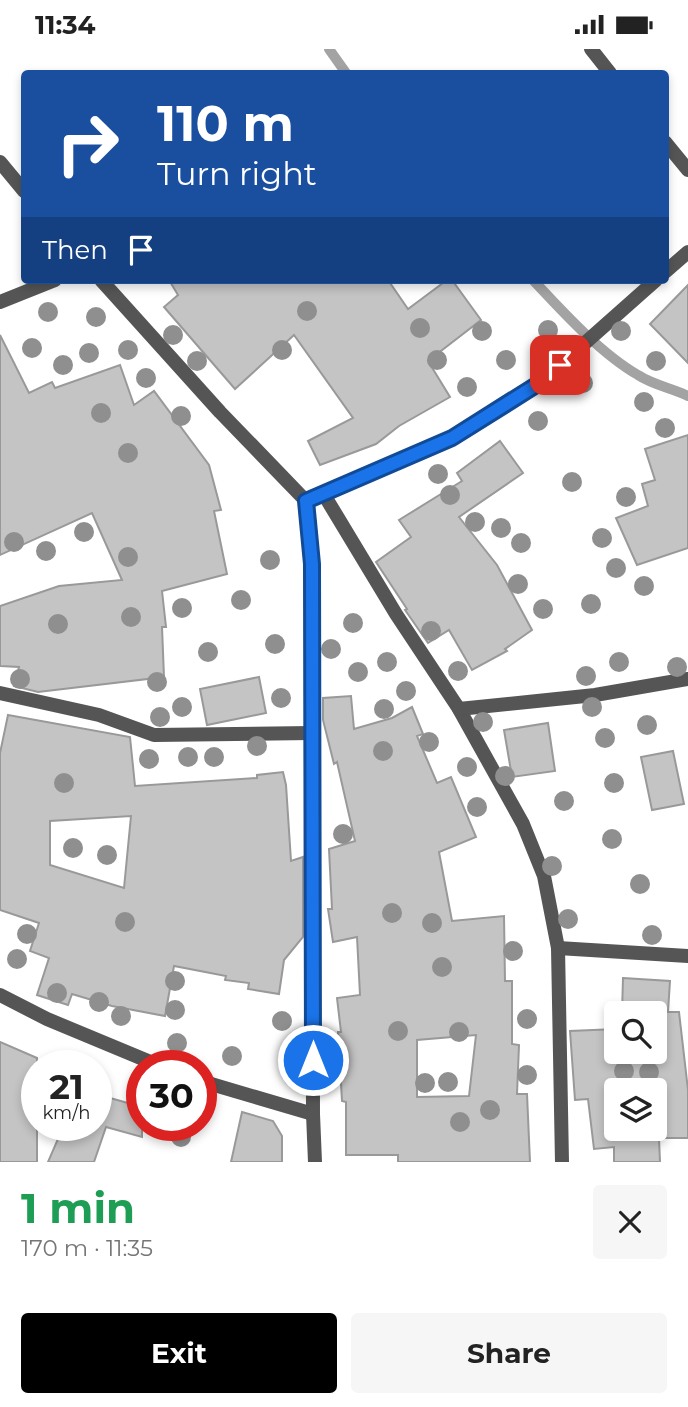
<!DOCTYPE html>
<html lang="en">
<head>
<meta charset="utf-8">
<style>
  :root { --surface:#fff; --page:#f6f6f6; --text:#222; --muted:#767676; --accent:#000 }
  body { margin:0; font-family:Montserrat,sans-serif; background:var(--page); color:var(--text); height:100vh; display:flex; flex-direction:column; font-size:26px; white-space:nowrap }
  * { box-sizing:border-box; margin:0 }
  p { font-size:23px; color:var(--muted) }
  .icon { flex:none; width:38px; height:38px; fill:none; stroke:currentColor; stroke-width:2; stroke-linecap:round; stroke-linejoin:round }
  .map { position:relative; height:1113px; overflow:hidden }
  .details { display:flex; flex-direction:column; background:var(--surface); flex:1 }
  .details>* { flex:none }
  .top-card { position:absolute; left:21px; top:21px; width:648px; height:214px; border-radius:7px; box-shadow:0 4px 10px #0003; background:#1a4fa0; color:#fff; overflow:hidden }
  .controls { position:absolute; left:604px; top:952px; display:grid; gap:14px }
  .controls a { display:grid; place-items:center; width:63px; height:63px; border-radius:7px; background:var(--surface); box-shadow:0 4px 10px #0003; font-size:35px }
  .speed { position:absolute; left:21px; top:1001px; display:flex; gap:14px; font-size:35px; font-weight:700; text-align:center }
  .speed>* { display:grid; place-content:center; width:91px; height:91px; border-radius:50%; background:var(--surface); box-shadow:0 4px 10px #0003; line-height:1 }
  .speed small { font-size:18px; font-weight:400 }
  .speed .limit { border:10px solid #d22; background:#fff; color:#111 }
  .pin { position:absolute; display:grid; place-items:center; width:60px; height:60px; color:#fff; margin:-30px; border-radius:14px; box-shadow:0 4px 10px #0006 }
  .me { position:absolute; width:77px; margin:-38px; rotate:0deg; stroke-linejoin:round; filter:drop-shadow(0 0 5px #0008) }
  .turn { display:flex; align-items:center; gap:24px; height:147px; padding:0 21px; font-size:32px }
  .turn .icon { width:91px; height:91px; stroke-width:2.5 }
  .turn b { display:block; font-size:49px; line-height:60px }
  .then { display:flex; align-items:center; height:66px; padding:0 21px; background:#0003; gap:14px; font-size:26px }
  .round { display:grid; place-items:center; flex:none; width:74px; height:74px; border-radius:7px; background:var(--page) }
  .head { display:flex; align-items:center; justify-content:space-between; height:119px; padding:0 21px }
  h1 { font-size:42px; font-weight:700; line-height:52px; color:#1e9e55 }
  .primary-button { display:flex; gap:14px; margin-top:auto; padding:14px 21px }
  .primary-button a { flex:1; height:80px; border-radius:7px; background:var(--accent); color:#fff; font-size:28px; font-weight:700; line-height:80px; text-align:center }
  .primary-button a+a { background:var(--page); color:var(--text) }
  .status { display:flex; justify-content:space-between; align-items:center; height:49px; padding:0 35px; background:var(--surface); direction:ltr }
  .status svg { height:19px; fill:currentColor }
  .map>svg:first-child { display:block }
</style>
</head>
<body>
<div class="status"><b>11:34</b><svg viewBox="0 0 49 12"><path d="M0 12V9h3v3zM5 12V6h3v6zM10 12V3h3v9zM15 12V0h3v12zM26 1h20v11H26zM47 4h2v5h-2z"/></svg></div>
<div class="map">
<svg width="688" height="1113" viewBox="0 0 688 1113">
  <rect width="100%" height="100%" fill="#fff"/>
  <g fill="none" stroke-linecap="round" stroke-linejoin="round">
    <g stroke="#a3a3a3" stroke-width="10">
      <path d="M329 0 346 24"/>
      <path d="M533 231C562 262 601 305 638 326 653 336 672 339 688 347"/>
    </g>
  </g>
  <g fill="#c4c4c4" stroke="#999" stroke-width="2" fill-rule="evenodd">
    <path d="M169 231H388L408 260 447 231H452L481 271 428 312 450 348 399 377 376 395 320 416 308 392 353 369 294 286 235 340 164 258 178 246Z"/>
    <path d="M688 236V314L650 275Z"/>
    <path d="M0 286 29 344 52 333 55 339 120 316 134 356 154 342 209 416 221 461 214 462 227 525 162 542 166 578H162L164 628 38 643 14 637 19 618 0 617V557L59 537 122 531 92 464 0 506Z"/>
    <path d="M688 386V499L637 516 616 469 648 457 642 435 655 431 645 400Z"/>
    <path d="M500 392 523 424 459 468 497 516 532 581 505 600 507 602 472 621 449 581 428 594 405 561 407 560 376 513 411 488 399 471 462 432 457 424Z"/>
    <path d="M259 628 266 664 207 676 200 640Z"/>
    <path d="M351 647 354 680 392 669 412 658 423 685 417 687 437 734 451 728 476 788 439 803 452 872 504 867 505 932H512V995L519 996 517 1045H527L530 1113H398V1106H346V1053L342 1052 338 983H341L337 949 360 946 357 888 333 893 328 860H332L329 800 355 792 337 713 334 715 323 671V649ZM476 986 469 1047 417 1048V991Z"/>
    <path d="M8 666 130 688 135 737 257 729V726L283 723 286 736 291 812 303 808V888L284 911 279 945 248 940 249 934 225 931 226 927 174 917 165 967 112 957 72 945 68 956 37 946 49 909 30 902 39 874 0 861V704ZM131 767 124 839 50 816V772Z"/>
    <path d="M548 674 555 722 512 728 504 681Z"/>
    <path d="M673 702 684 755 652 761 641 708Z"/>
    <path d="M623 929 670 932 668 963H679L688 1041V1089H659L660 1113H614V1098L594 1100 588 1050 575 1051 570 982 616 980V1003H654V964H622ZM616 1041H654V1080H616Z"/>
    <path d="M0 993 37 1009V1113H0Z"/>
    <path d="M96 1045 142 1058V1088L106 1078 94 1113H48L64 1076H101L96 1075Z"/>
    <path d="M242 1063 273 1072 282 1087V1113H231Z"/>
  </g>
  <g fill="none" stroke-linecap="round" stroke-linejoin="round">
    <g stroke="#555" stroke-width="14">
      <path d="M591 0 610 24"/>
      <path d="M665 93 688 121"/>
      <path d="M0 113 24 142"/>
      <path d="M665 223 688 203"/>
      <path d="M101 231 220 363 306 452 312 515 313 1065 315 1113"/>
      <path d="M0 253 55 231"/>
      <path d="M323 444 396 565 459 660 523 775 544 827 558 899 562 1113"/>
      <path d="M317 447 451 389 541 333 656 231"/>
      <path d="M0 644 99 666 154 686 312 684"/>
      <path d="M459 660 595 646 688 630"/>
      <path d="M558 899 688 907"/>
      <path d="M0 946 47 970 160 1017"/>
      <path d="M201 1032 313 1065"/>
    </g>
  </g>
  <g fill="#8f8f8f">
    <circle cx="307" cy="262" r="10"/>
    <circle cx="48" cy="263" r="10"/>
    <circle cx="96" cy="268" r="10"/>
    <circle cx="420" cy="279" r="10"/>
    <circle cx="548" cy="281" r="10"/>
    <circle cx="482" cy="282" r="10"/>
    <circle cx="621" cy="282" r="10"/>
    <circle cx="173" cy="286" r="10"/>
    <circle cx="32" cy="299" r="10"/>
    <circle cx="128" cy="301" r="10"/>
    <circle cx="282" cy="301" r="10"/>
    <circle cx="89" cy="304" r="10"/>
    <circle cx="437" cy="311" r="10"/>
    <circle cx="506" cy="311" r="10"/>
    <circle cx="197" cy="312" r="10"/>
    <circle cx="656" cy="312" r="10"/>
    <circle cx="63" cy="316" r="10"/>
    <circle cx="146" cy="329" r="10"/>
    <circle cx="583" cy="334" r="10"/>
    <circle cx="467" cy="338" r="10"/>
    <circle cx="644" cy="353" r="10"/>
    <circle cx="101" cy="364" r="10"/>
    <circle cx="181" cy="367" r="10"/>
    <circle cx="538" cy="372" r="10"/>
    <circle cx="665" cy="379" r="10"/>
    <circle cx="128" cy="404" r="10"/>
    <circle cx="438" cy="425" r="10"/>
    <circle cx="572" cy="433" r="10"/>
    <circle cx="450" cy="446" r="10"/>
    <circle cx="626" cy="448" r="10"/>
    <circle cx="475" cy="473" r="10"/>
    <circle cx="501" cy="479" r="10"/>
    <circle cx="84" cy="483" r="10"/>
    <circle cx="602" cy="489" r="10"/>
    <circle cx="14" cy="493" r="10"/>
    <circle cx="521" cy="494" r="10"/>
    <circle cx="46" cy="502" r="10"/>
    <circle cx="128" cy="508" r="10"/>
    <circle cx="270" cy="511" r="10"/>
    <circle cx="616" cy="519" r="10"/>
    <circle cx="518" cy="535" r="10"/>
    <circle cx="644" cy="537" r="10"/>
    <circle cx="241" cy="551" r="10"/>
    <circle cx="591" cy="555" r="10"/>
    <circle cx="182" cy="559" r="10"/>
    <circle cx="543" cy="560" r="10"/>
    <circle cx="131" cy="568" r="10"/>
    <circle cx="353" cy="574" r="10"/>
    <circle cx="58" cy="575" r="10"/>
    <circle cx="431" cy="582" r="10"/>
    <circle cx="275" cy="595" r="10"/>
    <circle cx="331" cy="600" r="10"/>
    <circle cx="208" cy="603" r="10"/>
    <circle cx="387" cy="613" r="10"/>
    <circle cx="619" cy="613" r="10"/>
    <circle cx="677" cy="618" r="10"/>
    <circle cx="458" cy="622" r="10"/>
    <circle cx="358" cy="623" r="10"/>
    <circle cx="586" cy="627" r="10"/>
    <circle cx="20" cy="630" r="10"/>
    <circle cx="157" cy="633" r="10"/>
    <circle cx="406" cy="642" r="10"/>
    <circle cx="281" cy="649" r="10"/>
    <circle cx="182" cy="658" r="10"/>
    <circle cx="592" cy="658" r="10"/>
    <circle cx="384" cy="660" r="10"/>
    <circle cx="160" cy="668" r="10"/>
    <circle cx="483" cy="673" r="10"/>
    <circle cx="647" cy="676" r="10"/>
    <circle cx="605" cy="689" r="10"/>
    <circle cx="429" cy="693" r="10"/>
    <circle cx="257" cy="697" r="10"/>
    <circle cx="383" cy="702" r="10"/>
    <circle cx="188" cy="708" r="10"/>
    <circle cx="214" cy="708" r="10"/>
    <circle cx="149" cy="710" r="10"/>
    <circle cx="467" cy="718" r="10"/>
    <circle cx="505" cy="727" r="10"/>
    <circle cx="64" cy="734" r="10"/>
    <circle cx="614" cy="734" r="10"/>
    <circle cx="564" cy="752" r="10"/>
    <circle cx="477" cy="758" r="10"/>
    <circle cx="343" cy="785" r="10"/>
    <circle cx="612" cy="790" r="10"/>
    <circle cx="73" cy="799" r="10"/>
    <circle cx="107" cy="806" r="10"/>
    <circle cx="552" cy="817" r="10"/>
    <circle cx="640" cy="835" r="10"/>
    <circle cx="392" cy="864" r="10"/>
    <circle cx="568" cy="870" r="10"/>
    <circle cx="125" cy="873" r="10"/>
    <circle cx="432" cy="874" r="10"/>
    <circle cx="27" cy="885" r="10"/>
    <circle cx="652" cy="886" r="10"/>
    <circle cx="513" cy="902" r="10"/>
    <circle cx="17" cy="910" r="10"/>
    <circle cx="442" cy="918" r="10"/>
    <circle cx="175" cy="932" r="10"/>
    <circle cx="57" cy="944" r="10"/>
    <circle cx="99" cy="953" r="10"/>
    <circle cx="175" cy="961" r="10"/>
    <circle cx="121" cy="967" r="10"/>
    <circle cx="527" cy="970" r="10"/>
    <circle cx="282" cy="972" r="10"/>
    <circle cx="398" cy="982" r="10"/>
    <circle cx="459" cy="983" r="10"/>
    <circle cx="177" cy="994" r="10"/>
    <circle cx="232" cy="1007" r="10"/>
    <circle cx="624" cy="1022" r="10"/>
    <circle cx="649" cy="1023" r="10"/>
    <circle cx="527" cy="1026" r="10"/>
    <circle cx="448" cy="1033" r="10"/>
    <circle cx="425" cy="1034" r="10"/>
    <circle cx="490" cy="1061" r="10"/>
    <circle cx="460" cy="1073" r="10"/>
    <circle cx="181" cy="1088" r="10"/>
  </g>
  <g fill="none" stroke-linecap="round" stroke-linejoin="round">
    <g stroke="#114b97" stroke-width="18">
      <path id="route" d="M313 1011 312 515 306 452 452 389 541 333 560 316"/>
    </g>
    <use href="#route" stroke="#1a73e8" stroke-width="12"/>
  </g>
</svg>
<div class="controls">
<a><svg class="icon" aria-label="search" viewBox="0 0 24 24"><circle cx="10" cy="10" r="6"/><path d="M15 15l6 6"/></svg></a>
<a><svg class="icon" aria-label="layers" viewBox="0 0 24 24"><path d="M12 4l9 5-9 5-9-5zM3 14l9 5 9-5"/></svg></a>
</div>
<div class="speed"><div>21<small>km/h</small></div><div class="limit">30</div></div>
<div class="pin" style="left:560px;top:316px;background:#d93025"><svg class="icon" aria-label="arrive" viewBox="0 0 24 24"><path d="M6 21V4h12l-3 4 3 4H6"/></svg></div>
<svg class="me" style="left:313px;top:1011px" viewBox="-20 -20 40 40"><circle r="17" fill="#1a73e8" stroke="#fff" stroke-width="3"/><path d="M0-11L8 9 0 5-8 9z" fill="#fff"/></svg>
<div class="top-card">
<div class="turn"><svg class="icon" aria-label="right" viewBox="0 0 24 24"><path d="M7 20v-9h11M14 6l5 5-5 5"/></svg><div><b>110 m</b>Turn right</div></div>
<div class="then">Then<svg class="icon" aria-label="arrive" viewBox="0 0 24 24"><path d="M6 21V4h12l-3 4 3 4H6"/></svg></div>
</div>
</div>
<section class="details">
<div class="head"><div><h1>1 min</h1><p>170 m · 11:35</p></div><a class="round"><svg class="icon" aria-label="close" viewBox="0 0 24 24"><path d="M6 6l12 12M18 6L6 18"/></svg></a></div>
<div class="primary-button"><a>Exit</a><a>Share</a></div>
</section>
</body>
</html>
